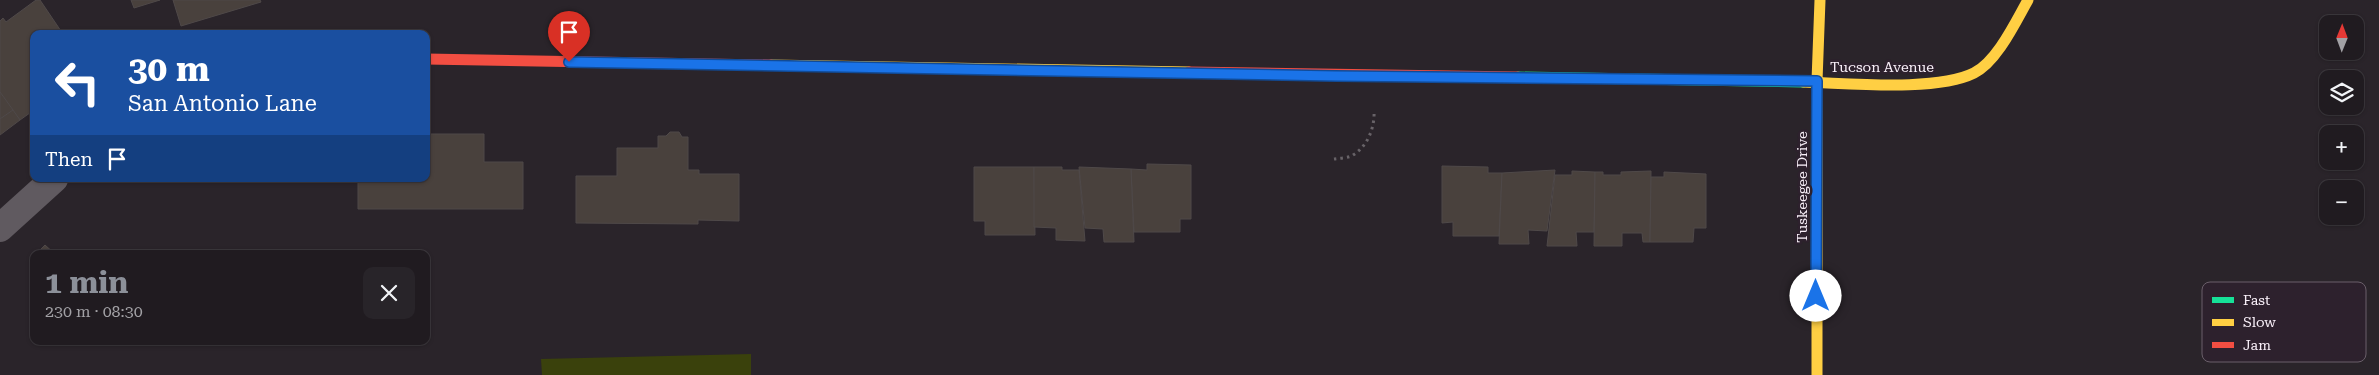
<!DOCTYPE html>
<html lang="en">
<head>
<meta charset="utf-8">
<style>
  :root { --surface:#201b20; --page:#282429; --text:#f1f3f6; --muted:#a2a1a5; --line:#3d393e; --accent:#8c9099 }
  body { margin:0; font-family:"Roboto Serif",serif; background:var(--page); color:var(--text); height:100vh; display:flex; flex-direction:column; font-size:19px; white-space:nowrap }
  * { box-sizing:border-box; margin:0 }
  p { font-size:16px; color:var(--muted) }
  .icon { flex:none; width:28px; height:28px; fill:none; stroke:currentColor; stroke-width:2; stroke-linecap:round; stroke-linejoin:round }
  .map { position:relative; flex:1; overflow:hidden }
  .panel { position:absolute; left:30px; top:250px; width:400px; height:95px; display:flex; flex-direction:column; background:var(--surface); border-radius:10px; box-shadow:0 1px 4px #0004,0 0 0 1px var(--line) }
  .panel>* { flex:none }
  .top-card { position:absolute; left:30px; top:30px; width:400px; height:152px; border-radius:10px; box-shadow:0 1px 4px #0004,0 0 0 1px var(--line); background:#1a4fa0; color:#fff; overflow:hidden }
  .needle { width:32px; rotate:1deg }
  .buttons { position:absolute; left:2319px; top:15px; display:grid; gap:10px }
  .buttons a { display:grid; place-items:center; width:45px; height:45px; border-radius:10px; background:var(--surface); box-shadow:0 1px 4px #0004,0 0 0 1px var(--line); font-size:25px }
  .pin { position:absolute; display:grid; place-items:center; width:42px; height:42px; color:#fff; margin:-51px -21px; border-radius:50% 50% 50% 0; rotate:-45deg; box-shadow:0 0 5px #0007 }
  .pin .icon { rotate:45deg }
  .me { position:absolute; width:55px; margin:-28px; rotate:0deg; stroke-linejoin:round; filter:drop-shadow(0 0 4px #0008) }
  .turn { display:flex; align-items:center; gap:18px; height:105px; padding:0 15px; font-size:22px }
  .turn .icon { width:65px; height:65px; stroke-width:2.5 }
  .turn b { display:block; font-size:35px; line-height:42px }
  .then { display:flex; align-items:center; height:48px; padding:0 15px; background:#0003; gap:10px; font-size:19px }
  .round { display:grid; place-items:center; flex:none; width:52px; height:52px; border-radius:10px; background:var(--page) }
  .headline { display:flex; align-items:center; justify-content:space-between; height:85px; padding:0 15px }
  h1 { font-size:30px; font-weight:700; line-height:38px; color:var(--accent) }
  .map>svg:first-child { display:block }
</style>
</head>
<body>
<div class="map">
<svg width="2379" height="375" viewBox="0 0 2379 375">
  <rect width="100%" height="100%" fill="#2a242a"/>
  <path fill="#3a410c" d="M751 354V375H542L541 359Z"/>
  <g fill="#49413d" stroke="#4f4949">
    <path d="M36 0H40L63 34H34V110L20 120 0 92V21L3 18 6 22Z"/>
    <path d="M131 0H160L134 8Z"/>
    <path d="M173 0H260L261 2 181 26Z"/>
    <path d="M0 92 13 110 0 119Z"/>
    <path d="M13 110 20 120 0 135V119Z"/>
    <path d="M670 132H679L682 137H688V170H699V174H739V221L698 220V224L576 223V176H617V148H658V136H666Z"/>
    <path d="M426 134H484V162H523V209H358V179H426Z"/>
    <path d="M1147 164 1191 165V219H1180V232H1134L1131 169 1147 170Z"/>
    <path d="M1442 166 1488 167V173H1502L1499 236H1453V222L1442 223Z"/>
    <path d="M974 167H1034L1035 235H985V221H974Z"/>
    <path d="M1034 167H1062V170H1079L1085 241 1056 240V228L1034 227Z"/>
    <path d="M1079 167 1131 169 1134 242H1104L1103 229 1085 228Z"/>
    <path d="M1555 170 1547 231 1528 230 1529 244H1499L1502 173Z"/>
    <path d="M1572 171 1595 172 1594 232H1576L1577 246H1547L1555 175H1572Z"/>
    <path d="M1651 171 1650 242H1643L1642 233H1622V246H1594L1595 172H1603V175H1621V172Z"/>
    <path d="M1664 172 1706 174V228H1694L1693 242H1650L1651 177H1664Z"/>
    <path d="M45 245 55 254H36Z"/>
  </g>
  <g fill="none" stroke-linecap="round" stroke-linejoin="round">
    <path stroke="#686368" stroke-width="3" stroke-dasharray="2.5 4" stroke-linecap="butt" d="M1334 159C1340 158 1349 158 1353 155 1368 146 1375 127 1374 110"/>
    <path stroke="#605a60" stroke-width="28" d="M0 228 54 179"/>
    <path stroke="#16e098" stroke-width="11" d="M1518 77 1803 82"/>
    <g stroke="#ffcf43" stroke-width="11">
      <path d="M771 65 1189 72"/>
      <path d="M1803 82C1848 83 1936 92 1974 73 1997 62 2016 21 2028 0"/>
      <path d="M1817 375V81L1820 0"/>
    </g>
    <g stroke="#f24e42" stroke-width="11">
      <path d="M426 59 771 65"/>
      <path d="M1189 72 1518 77"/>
    </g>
  </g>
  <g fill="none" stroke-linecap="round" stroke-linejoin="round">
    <g stroke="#114b97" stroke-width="12">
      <path id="route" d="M569 62 1336 76 1817 81 1816 296"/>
    </g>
    <use href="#route" stroke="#1a73e8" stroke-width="9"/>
  </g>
  <g text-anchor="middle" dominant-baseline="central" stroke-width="5" stroke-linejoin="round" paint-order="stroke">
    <g font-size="14" fill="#f8eff8" stroke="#2d212d">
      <text x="1882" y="67">Tucson Avenue</text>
      <text transform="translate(1802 187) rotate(-90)">Tuskeegee Drive</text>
    </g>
  </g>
  <rect x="2202" y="282" width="164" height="80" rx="8" fill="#2d212d" stroke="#6a5f6a" stroke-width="1"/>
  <rect x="2212" y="297" width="22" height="6" fill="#16e098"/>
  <rect x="2212" y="319" width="22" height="7" fill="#ffcf43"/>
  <rect x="2212" y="342" width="22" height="6" fill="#f24e42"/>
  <g font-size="14" fill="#f8eff8">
    <text x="2243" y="305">Fast</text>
    <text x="2243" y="327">Slow</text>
    <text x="2243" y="350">Jam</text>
  </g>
</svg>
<div class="buttons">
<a><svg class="needle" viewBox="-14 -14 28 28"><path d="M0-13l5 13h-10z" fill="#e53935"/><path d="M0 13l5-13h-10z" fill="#a2a1a5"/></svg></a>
<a><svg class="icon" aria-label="layers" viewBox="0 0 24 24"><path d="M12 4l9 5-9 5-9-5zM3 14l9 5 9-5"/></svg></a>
<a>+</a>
<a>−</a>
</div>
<div class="pin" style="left:569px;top:62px;background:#d93025"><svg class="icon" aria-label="arrive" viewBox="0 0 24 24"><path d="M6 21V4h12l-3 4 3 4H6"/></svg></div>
<svg class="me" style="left:1816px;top:296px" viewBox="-20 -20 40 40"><circle r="19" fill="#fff"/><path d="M0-13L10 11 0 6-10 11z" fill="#1a73e8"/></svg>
<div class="top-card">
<div class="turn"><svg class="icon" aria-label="left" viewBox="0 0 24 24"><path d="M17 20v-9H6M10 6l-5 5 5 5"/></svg><div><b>30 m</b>San Antonio Lane</div></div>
<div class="then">Then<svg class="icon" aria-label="arrive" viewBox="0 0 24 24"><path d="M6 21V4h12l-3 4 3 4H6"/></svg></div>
</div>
<section class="panel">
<div class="headline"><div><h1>1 min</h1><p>230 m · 08:30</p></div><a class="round"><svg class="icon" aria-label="close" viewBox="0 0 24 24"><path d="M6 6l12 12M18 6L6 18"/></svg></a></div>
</section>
</div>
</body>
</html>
